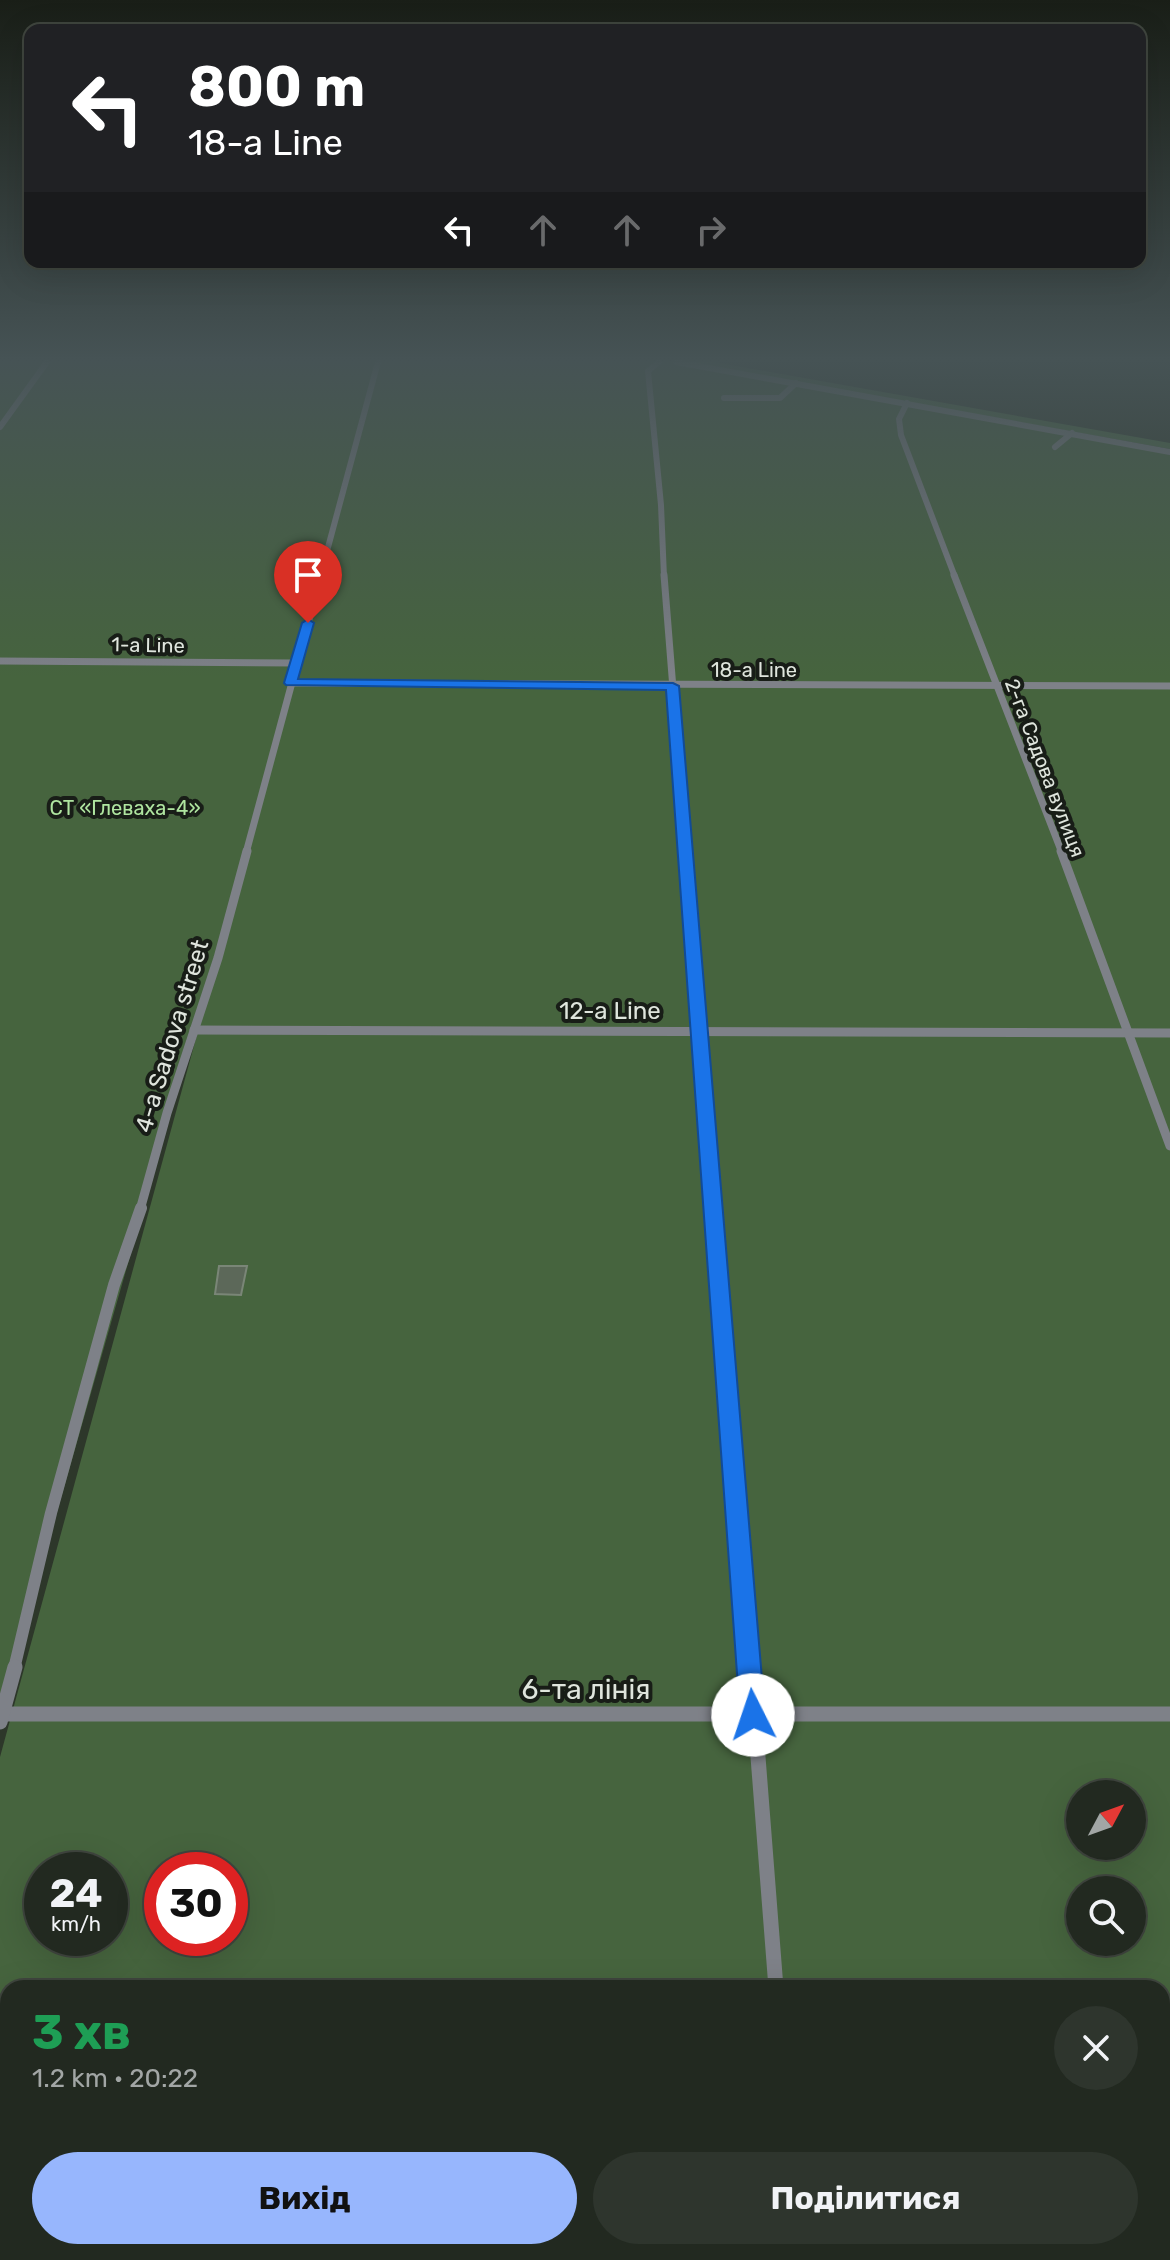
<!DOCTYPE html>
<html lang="uk">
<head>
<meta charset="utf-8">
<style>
  :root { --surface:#222920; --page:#2e352d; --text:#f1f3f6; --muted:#a2a6a5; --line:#3f453e; --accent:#97b6fd }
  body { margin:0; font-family:Rubik,sans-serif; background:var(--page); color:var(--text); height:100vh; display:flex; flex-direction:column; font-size:30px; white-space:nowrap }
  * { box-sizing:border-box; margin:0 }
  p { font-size:26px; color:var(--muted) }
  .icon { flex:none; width:44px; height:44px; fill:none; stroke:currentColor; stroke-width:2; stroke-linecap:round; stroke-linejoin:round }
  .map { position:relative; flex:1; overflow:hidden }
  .side { position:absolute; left:0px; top:1980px; width:1170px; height:280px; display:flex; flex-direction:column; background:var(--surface); border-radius:24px 24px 0 0; box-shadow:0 8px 32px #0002,0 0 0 2px var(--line) }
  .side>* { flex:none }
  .guide { position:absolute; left:24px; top:24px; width:1122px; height:244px; border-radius:16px; box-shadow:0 8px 32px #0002,0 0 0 2px var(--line); background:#202124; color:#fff; overflow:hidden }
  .needle { width:52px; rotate:49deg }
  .tools { position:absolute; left:1066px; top:1780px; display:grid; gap:16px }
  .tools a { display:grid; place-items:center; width:80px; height:80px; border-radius:50%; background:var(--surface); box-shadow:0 8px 32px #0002,0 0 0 2px var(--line); font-size:40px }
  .speed { position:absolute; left:24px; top:1852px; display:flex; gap:16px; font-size:40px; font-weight:700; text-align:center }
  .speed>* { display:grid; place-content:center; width:104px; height:104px; border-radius:50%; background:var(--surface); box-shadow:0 8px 32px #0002,0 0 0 2px var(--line); line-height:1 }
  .speed small { font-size:20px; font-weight:400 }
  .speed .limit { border:12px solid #d22; background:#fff; color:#111 }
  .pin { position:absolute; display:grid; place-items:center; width:68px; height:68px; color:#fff; margin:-82px -34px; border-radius:50% 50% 50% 0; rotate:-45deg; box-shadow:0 0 8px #0007 }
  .pin .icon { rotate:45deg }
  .me { position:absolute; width:88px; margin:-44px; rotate:356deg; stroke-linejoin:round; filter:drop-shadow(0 0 6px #0008) }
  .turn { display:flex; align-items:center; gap:28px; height:168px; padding:0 32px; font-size:36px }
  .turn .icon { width:104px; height:104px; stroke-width:2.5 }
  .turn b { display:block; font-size:56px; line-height:68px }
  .lanes { display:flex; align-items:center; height:76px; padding:0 32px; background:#0003; justify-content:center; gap:40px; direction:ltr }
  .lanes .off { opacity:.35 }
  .round { display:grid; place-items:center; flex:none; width:84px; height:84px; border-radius:42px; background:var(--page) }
  .head { display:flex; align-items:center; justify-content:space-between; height:136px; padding:0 32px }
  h1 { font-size:48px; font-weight:700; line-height:60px; color:#1e9e55 }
  .primary-button { display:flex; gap:16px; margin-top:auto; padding:16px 32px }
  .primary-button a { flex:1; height:92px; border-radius:48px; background:var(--accent); color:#111; font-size:32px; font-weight:700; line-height:92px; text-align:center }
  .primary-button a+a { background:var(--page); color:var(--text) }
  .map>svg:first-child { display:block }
</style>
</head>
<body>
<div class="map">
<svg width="1170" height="2260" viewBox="0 0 1170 2260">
  <rect width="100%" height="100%" fill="#2d372a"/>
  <path fill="#46643e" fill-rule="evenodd" d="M0 362H674L1170 452V2260H239L222 2252H1162V1988H8V2153L0 2149V1757L279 734 0 1712ZM1080 1794H1132V1846H1080ZM42 1870H110V1938H42ZM162 1870H230V1938H162ZM1080 1890H1132V1942H1080Z"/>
  <g fill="#4b6d42">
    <path d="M685 362H714L1170 443V449Z"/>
    <path d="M0 2177 8 2181V2252H160L177 2260H0Z"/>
  </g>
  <g fill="#5c6859" stroke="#7a8677" stroke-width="2">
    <path d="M180 1040 174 1063 159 1064 165 1041Z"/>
    <path d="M219 1266H247L241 1295 215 1294Z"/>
  </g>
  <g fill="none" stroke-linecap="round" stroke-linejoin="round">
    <g stroke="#7e8188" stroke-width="6">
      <path d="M659 362 648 371 661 505 664 577"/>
      <path d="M676 362 1170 452"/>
      <path d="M724 398H780L796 383"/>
      <path d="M907 403 899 419 901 435 955 577"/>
      <path d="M0 427 47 362"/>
      <path d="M1055 447 1072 433"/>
      <path d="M320 577 378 362"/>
    </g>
    <g stroke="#7e8188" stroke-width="7">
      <path d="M664 575 686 853"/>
      <path d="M954 575 1062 853"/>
      <path d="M0 661 296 663"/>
      <path d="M290 683 1170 686"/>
      <path d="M246 853 321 575"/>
    </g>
    <g stroke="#7e8188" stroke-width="9">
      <path d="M686 851 714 1210"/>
      <path d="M1061 851 1170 1146"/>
      <path d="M194 1030 1170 1033"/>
      <path d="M140 1210 167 1113 218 958 247 851"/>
    </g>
    <g stroke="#7e8188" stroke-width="12">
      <path d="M714 1208 751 1669"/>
      <path d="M14 1669 51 1513 114 1285 141 1208"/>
    </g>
    <g stroke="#7e8188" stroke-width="15">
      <path d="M751 1667 776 1988"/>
      <path d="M2 1714H1170"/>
      <path d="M0 1722 15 1667"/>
      <path d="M0 2157 8 2161"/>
      <path d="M220 2252 239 2260"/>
      <path d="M798 2252 799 2260"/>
    </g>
  </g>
  <linearGradient id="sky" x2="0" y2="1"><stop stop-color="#191e17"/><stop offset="0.53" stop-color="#465355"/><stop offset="1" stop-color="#465355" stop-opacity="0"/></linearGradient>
  <rect width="1170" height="678" fill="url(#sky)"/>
  <path fill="#1a73e8" stroke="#114b97" stroke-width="2" d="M308 619 314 623 298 679 673 683 679 686 765 1715 762 1724 753 1728 744 1724 740 1715 666 690 286 685 284 683 302 623Z"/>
  <g text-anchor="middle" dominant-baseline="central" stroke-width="8" stroke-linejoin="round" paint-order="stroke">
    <g font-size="20" fill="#dfe5dd" stroke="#181d17">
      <text transform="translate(148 645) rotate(1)">1-a Line</text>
      <text x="754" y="670">18-a Line</text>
      <text transform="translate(1045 768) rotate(69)">2-га Садова вулиця</text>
    </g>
    <g font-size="20" fill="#afe5a0" stroke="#181d17">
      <text x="125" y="808">СТ «Глеваха-4»</text>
    </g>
    <g font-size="24" fill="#dfe5dd" stroke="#181d17">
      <text x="610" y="1011">12-a Line</text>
      <text transform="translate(172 1036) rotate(-73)">4-a Sadova street</text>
    </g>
    <g font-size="28" fill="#dfe5dd" stroke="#181d17">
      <text x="586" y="1689">6-та лінія</text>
    </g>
  </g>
</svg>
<div class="tools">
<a><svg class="needle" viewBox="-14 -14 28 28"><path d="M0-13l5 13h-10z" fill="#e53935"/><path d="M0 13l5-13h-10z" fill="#a2a6a5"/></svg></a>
<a><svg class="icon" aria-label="search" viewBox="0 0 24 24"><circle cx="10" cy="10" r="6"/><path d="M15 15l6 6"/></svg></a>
</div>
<div class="speed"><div>24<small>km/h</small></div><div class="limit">30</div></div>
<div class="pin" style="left:308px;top:623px;background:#d93025"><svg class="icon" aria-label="arrive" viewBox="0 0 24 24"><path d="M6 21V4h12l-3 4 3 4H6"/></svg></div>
<svg class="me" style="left:753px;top:1715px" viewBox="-20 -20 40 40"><circle r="19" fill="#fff"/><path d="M0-13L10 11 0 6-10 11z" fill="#1a73e8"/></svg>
<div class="guide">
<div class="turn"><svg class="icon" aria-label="left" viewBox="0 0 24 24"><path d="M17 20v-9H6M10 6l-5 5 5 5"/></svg><div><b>800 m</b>18-a Line</div></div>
<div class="lanes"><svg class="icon" aria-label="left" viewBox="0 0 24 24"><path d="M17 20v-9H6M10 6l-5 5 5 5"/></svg><svg class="icon off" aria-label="ahead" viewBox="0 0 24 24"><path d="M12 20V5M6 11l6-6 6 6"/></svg><svg class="icon off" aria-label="ahead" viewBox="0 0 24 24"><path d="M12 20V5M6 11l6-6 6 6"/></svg><svg class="icon off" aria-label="right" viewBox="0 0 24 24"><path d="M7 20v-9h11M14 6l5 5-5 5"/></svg></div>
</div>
<section class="side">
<div class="head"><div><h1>3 хв</h1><p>1.2 km · 20:22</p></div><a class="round"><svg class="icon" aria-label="close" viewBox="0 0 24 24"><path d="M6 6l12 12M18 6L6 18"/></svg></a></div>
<div class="primary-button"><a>Вихід</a><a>Поділитися</a></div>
</section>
</div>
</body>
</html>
